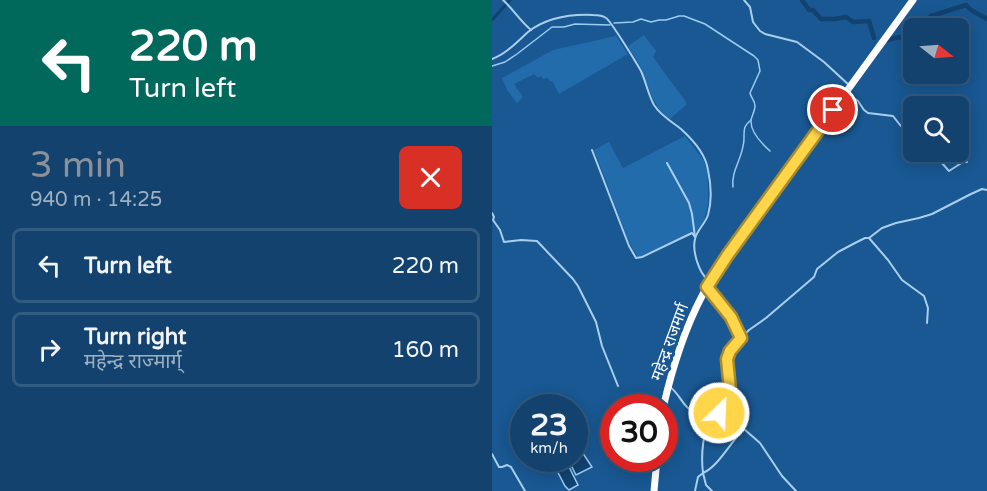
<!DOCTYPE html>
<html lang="en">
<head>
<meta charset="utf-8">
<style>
  :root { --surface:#13426e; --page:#1c4973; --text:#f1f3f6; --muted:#9db0c2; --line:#325b81; --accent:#8c9099 }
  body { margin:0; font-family:"Varela Round","Noto Sans Devanagari",sans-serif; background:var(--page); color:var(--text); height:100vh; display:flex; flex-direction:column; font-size:22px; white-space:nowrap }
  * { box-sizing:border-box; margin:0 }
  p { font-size:20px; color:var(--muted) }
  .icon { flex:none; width:33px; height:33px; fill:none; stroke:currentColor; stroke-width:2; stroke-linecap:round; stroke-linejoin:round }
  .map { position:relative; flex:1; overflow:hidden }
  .drawer { display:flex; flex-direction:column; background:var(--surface); width:492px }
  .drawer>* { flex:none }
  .hud { background:#00695c; color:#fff; overflow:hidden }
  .needle { width:39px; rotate:107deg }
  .fabs { position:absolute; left:411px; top:18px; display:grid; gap:12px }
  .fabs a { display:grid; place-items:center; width:66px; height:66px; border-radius:9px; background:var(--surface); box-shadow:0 3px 15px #0003,0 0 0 2px var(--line); font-size:30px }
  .speed { position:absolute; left:18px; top:394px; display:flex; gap:12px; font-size:30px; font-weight:700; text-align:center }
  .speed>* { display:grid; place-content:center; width:78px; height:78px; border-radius:50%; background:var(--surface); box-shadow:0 3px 15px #0003,0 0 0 2px var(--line); line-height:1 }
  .speed small { font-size:15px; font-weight:400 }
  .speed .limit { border:9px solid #d22; background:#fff; color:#111 }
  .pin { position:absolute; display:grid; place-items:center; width:51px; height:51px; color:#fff; margin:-26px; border:3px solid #fff; border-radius:50%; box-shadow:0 2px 6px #0007 }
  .me { position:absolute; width:66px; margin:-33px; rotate:24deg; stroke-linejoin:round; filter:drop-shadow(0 0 4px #0008) }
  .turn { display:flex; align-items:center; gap:21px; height:126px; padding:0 30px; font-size:27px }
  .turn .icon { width:78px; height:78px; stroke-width:2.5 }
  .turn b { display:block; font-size:42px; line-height:51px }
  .round { display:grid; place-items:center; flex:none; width:63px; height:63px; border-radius:9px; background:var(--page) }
  .head { display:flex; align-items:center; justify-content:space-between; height:102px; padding:0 30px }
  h1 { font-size:36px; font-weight:600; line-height:45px; color:var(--accent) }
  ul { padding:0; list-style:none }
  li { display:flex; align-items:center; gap:18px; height:75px; margin:0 12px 9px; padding:0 18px; border:3px solid var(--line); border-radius:9px }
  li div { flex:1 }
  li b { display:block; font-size:22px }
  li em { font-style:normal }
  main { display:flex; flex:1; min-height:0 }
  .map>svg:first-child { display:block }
</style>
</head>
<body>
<main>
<section class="drawer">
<div class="hud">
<div class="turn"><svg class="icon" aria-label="left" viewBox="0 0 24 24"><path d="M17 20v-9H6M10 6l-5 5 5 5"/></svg><div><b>220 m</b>Turn left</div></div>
</div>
<div class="head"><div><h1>3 min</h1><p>940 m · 14:25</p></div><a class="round" style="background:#d93025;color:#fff"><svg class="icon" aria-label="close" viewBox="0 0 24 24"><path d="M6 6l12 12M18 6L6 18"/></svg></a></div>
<ul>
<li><svg class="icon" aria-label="left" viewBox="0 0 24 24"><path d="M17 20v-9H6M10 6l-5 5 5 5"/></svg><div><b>Turn left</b></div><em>220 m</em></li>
<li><svg class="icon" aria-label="right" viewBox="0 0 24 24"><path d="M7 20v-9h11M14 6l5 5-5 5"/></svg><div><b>Turn right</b><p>महेन्द्र राज्मार्ग्</p></div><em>160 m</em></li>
</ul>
</section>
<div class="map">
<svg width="495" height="491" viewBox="0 0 495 491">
  <rect width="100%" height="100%" fill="#195892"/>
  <g fill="#226cac">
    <path d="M152 35 164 51 161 57 194 102V105L178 119C161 107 158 90 151 72 147 63 141 55 136 46Z"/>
    <path d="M124 36 136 54 67 94 61 82 58 81 56 78 51 79 49 76 46 78 42 74 22 84 31 97 25 103 15 90 10 78 61 50Z"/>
    <path d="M193 136 212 161 215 171 216 186V205L212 220 205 231 146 257 142 251 136 240 102 150 117 142 131 168Z"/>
  </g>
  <g fill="#114270" stroke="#9ccbf2" stroke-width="1.5">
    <path d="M83 436 88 449 100 467 84 475 76 459H82Z"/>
    <path d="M59 459H73L86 485 77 490 73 486Z"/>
  </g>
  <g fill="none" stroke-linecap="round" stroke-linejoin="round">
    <g stroke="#9ccbf2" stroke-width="1.5">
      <path d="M122 23 141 22 149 19 159 22 167 20H174L187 16H192L213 24 262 56 266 60 268 71 258 93C259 98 263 100 263 106 263 111 260 115 259 120 258 132 269 143 278 151"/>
      <path d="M0 66 13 62 25 54 60 27H72L83 24 118 25"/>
      <path d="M241 187C239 172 249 160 251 146 253 140 251 133 253 127 255 123 256 123 259 120"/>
    </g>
    <path stroke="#114270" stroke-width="3" d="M0 20 18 0"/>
    <g stroke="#114270" stroke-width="4.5">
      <path d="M310 0 317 10H321L329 19H342L354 17 361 22 377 21 382 38"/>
      <path d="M429 28 439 16 474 5 479 10 495 19"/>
      <path d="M395 40 408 37 421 44 422 42"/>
    </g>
    <g stroke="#a9cfef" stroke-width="2">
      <path d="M11 0C21 9 28 21 39 30"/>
      <path d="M252 0 258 7 261 22 268 31 273 34 305 42 332 62 358 86"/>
      <path d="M0 59C14 54 25 42 36 32 54 18 78 14 101 15 105 15 110 15 114 18 119 21 145 64 149 71 154 82 156 94 162 105 169 116 179 121 189 129 200 139 214 155 216 170 219 184 220 201 216 215 213 224 205 230 203 239 200 251 207 273 216 280"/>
      <path d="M355 93 366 101 372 110 376 113 401 116 408 125 422 137"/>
      <path d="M100 150 137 246 144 258 150 257 200 233 203 237 200 214 197 203 175 163"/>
      <path d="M440 152 457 171 471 162H475"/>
      <path d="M0 213 2 217 1 220 8 230 12 242 29 240 45 241 81 279 86 286 104 322 110 346 126 386"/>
      <path d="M377 238 396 260 410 280 432 296 436 308 435 323"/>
      <path d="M217 289 239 317 249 338C244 343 237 350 235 358 232 373 240 390 236 407"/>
      <path d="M249 338 257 330 274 318 322 277 325 269 346 252 363 243 373 238H377L390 228 404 223 427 218 440 214 479 194 490 189 495 190"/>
      <path d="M179 388C188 394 191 408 202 412 208 414 216 413 222 415"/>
      <path d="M252 429C239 441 227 466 211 473 209 457 210 427 222 415L227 413 236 408 238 409 250 423 252 429 268 443 290 476 304 491"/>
      <path d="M0 454 7 467H10L15 465 19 467 33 491"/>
      <path d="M203 491 206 477 211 473 214 485 220 491"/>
    </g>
    <g stroke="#fff" stroke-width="7">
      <path d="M171 408C180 369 191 332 210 296 217 282 227 269 235 256L421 0"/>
      <path d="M162 491 165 459"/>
    </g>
  </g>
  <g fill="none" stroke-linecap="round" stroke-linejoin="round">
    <g stroke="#a68a30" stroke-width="15">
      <path id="route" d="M227 413 236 408 238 390 235 359 238 351 249 338 239 317 215 287 235 256 341 110"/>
    </g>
    <use href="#route" stroke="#ffd54a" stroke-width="10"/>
  </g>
  <g text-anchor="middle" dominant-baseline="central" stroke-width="6" stroke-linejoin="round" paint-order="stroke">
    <g font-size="16" fill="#fff" stroke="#195892">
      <text transform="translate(178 342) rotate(-70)">महेन्द्र राजमार्ग</text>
    </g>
  </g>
</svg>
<div class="fabs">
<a><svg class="needle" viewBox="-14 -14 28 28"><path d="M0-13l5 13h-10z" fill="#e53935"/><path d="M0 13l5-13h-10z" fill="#9db0c2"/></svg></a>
<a><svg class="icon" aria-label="search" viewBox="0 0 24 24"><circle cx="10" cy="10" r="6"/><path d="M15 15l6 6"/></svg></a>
</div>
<div class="speed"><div>23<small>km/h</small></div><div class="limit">30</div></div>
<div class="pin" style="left:341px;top:110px;background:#d93025"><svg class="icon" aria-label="arrive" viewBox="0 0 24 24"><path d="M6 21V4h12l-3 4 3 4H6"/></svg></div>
<svg class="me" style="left:227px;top:413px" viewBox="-20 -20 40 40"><circle r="17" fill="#ffd54a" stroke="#fff" stroke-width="3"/><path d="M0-11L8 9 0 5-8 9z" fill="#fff"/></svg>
</div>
</main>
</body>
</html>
